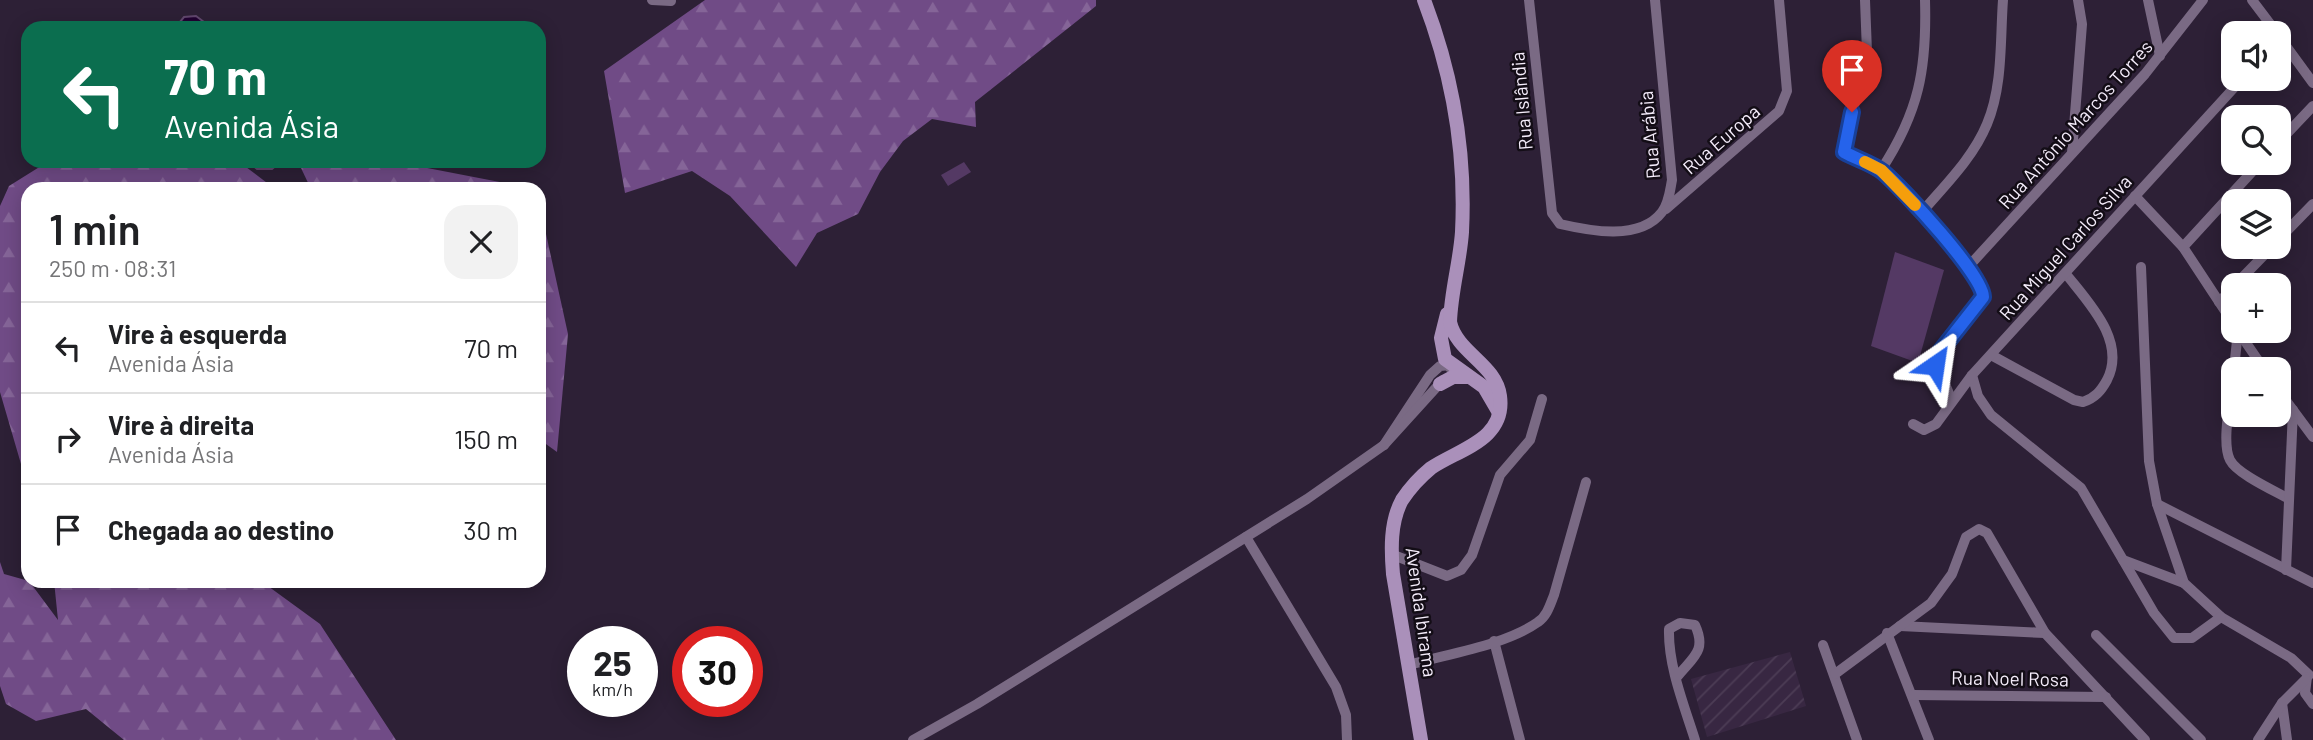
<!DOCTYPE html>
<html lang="pt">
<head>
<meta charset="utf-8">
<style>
  :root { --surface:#fff; --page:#f2f2f2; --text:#202124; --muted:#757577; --line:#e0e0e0 }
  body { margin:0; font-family:Barlow,sans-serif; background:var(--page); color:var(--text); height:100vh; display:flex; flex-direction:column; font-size:26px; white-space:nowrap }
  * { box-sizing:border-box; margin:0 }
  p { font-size:23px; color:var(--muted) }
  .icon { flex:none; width:38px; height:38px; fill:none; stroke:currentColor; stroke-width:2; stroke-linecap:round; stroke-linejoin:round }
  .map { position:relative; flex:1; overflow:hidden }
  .details { position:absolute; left:21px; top:182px; width:525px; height:406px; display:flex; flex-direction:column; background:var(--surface); border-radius:21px; box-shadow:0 4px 18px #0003 }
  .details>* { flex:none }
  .guide { position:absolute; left:21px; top:21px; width:525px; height:147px; border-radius:21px; box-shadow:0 4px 18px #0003; background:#0b6e4f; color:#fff; overflow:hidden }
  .tools { position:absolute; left:2221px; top:21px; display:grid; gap:14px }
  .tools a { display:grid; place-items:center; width:70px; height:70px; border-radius:14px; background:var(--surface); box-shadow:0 4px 18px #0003; font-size:35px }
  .speed { position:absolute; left:567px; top:626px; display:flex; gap:14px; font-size:35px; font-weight:700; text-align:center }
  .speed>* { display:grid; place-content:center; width:91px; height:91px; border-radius:50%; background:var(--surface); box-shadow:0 4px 18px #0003; line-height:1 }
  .speed small { font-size:18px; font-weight:400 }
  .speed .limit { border:10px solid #d22; background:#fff; color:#111 }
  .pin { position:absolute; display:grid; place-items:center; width:60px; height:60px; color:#fff; margin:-72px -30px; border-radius:50% 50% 50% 0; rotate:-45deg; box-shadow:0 0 7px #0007 }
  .pin .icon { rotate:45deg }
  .me { position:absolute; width:77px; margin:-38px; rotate:32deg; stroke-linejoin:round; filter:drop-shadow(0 0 5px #0008) }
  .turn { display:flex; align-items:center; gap:24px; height:147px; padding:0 28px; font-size:32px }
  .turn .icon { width:91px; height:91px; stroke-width:2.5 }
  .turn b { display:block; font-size:49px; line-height:60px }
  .round { display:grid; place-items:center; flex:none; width:74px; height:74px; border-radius:21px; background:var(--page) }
  .headline { display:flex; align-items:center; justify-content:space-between; height:119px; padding:0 28px }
  h1 { font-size:42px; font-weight:600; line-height:52px }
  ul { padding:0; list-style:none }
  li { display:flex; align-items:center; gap:21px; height:91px; padding:0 28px; border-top:2px solid var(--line) }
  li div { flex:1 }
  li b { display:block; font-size:26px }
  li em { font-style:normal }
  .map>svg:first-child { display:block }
</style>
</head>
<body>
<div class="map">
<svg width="2313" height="740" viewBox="0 0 2313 740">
  <defs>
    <pattern id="industrial-furrows" width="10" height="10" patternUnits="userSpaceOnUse" patternTransform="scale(1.75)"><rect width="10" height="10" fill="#382742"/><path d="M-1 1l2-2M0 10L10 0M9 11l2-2" fill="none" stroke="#4c3c55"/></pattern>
    <pattern id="forest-firs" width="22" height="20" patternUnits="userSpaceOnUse" patternTransform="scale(1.75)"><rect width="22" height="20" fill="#704b86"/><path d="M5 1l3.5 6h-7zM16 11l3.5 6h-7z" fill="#856598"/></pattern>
    <pattern id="water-ripples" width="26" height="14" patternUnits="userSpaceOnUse" patternTransform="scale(1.75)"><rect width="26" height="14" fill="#210032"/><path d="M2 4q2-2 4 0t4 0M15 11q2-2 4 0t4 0" fill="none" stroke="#422651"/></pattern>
  </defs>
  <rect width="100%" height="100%" fill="#2d2036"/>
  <path fill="url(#industrial-furrows)" d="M1790 652 1806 706 1707 737 1691 679Z"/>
  <g fill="#543964">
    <path d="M964 162 971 172 948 186 941 175Z"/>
    <path d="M1895 252 1944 270 1918 363 1871 346Z"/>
  </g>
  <g fill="url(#forest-firs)">
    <path d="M705 0H1096V6L975 102 976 127 932 119 903 141 880 172 858 214 817 233 796 267 730 196 692 171 625 193 604 71Z"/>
    <path d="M49 161H238L275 189H28V488L0 392V206L9 186Z"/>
    <path d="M306 161H391L536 189H311L301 168Z"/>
    <path d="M539 202 568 334 557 452 539 439Z"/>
    <path d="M0 562 4 574 29 581 58 620 54 581H261L320 624 396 740H124L86 709 36 721 6 704 0 686Z"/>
  </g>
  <g fill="url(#water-ripples)" stroke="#61476e" stroke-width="2">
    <path d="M196 16 212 28H175L184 17Z"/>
    <path d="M248 161H281L272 169H257Z"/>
  </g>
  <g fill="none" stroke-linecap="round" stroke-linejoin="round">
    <g stroke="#7a6a84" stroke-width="10">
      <path d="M652 0 671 1"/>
      <path d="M1529 0 1552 213 1560 224C1590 231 1640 241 1662 212 1669 203 1670 190 1672 180L1655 0"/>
      <path d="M1865 0 1867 52 1843 151C1853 160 1870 162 1881 171 1900 184 1984 278 1983 297L1935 360 1952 401"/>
      <path d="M2148 0 2160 56"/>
      <path d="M2252 0 2277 33"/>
      <path d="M2278 35 2313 83"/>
      <path d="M2278 143 2313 106"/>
      <path d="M2072 153 2082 24 2078 0"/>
      <path d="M1881 170C1919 112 1927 69 1925 0"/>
      <path d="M2135 196 2183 247 2233 323"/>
      <path d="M1666 209 1779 111 1787 91 1779 0"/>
      <path d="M1922 212C1945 185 1973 158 1987 124 2003 86 2000 41 2003 0"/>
      <path d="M2278 240 2313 204"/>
      <path d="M2183 247 2260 163"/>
      <path d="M1969 266 2145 74 2203 0"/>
      <path d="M2141 267 2149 461 2157 504 2184 583 2221 617 2291 658 2309 675"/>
      <path d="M2235 285 2272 247"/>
      <path d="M2219 302 2233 288"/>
      <path d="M2238 331 2264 369"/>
      <path d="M1991 355 2074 400 2083 402C2095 398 2101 391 2107 380 2127 341 2088 302 2066 274"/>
      <path d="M2234 369 2238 331"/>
      <path d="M1972 375 1978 396 1991 415 2081 488 2154 613 2174 638H2192L2221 617"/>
      <path d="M2233 378C2231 397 2221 443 2230 460 2237 474 2275 491 2289 499"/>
      <path d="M2278 390 2313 437"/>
      <path d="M1913 424 1924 430 1936 424 1972 375 2242 79"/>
      <path d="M1384 445 1430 375 1440 366 1450 365 1449 367"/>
      <path d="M2157 504 2313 583"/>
      <path d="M1246 537 1336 687 1346 715 1347 740"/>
      <path d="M1391 554 1447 576 1461 570 1472 555 1500 475 1530 440 1542 399"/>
      <path d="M2123 560 2184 583"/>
      <path d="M2286 570 2293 410"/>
      <path d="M1900 626 2045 633"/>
      <path d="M1887 633 1929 740"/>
      <path d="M2096 635 2201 740"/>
      <path d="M1494 641 1520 740"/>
      <path d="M1823 645 1857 740"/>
      <path d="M1409 665C1447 654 1506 645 1538 622 1547 616 1550 605 1554 595L1586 482"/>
      <path d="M1835 674 1931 603 1952 574 1966 537 1979 529 1987 533 2045 633 2145 740"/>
      <path d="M1677 677C1693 657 1707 651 1695 625L1680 623 1669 629C1668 666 1684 705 1695 740"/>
      <path d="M2307 677 2305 693 2313 704"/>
      <path d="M1913 695 2106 697"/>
      <path d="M2282 703 2287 740"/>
      <path d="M913 740 977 704 1307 499 1384 445 1443 380"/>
      <path d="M2258 740 2282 703 2306 679"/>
    </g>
    <g stroke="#aa90ba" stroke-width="14">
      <path d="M1447 314 1441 338 1445 359 1484 387 1498 411"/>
      <path d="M1440 384 1453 377H1468"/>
      <path d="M1421 740 1393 574C1391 550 1390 522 1402 500 1410 488 1420 477 1431 468 1459 449 1506 440 1500 396 1496 364 1457 353 1450 322 1451 291 1460 262 1462 232 1466 153 1452 73 1424 0"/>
    </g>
  </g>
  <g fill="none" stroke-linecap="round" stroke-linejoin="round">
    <g stroke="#184099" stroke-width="18">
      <path id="route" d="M1852 112 1844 152C1856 159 1872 163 1883 172 1902 188 1984 276 1983 297L1939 353 1935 365"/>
    </g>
    <use href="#route" stroke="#2563eb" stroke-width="12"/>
    <path stroke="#f59e0b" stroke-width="12" d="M1865 162 1881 170 1915 205"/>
  </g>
  <g text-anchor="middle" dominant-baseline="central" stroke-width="5" stroke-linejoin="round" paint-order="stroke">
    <g font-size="19" fill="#f5edfb" stroke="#130d16">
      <text transform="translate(1521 101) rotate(-95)">Rua Islândia</text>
      <text transform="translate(2075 124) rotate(-48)">Rua Antônio Marcos Torres</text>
      <text transform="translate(1649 135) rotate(-95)">Rua Arábia</text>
      <text transform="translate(1721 139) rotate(-41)">Rua Europa</text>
      <text transform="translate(2065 247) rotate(-48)">Rua Miguel Carlos Silva</text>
      <text transform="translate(1422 612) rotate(82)">Avenida Ibirama</text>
      <text transform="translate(2010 678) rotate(1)">Rua Noel Rosa</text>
    </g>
  </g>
</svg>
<div class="tools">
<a><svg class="icon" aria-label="sound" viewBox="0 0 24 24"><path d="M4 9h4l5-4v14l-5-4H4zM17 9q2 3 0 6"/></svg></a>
<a><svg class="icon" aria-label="search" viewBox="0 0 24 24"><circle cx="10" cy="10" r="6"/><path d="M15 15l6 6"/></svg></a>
<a><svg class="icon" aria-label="layers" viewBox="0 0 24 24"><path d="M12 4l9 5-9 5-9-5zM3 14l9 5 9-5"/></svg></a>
<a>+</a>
<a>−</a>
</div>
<div class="speed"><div>25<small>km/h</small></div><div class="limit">30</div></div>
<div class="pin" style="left:1852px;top:112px;background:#d93025"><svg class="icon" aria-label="arrive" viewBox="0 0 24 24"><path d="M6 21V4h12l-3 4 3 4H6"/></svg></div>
<svg class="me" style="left:1935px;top:365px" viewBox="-20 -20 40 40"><path d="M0-17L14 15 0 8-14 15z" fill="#2563eb" stroke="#fff" stroke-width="4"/></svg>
<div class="guide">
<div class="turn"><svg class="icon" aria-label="left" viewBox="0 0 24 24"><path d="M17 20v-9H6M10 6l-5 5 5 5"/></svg><div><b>70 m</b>Avenida Ásia</div></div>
</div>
<section class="details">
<div class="headline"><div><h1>1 min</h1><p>250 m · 08:31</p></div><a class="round"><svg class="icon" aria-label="close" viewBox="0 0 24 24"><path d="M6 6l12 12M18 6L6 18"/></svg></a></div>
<ul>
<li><svg class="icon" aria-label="left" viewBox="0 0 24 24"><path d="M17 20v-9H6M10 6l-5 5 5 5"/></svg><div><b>Vire à esquerda</b><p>Avenida Ásia</p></div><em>70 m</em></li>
<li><svg class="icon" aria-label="right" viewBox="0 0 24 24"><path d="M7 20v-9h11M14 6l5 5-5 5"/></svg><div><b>Vire à direita</b><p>Avenida Ásia</p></div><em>150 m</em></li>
<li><svg class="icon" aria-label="arrive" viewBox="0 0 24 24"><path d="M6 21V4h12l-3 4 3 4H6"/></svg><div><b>Chegada ao destino</b></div><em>30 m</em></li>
</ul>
</section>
</div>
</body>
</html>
